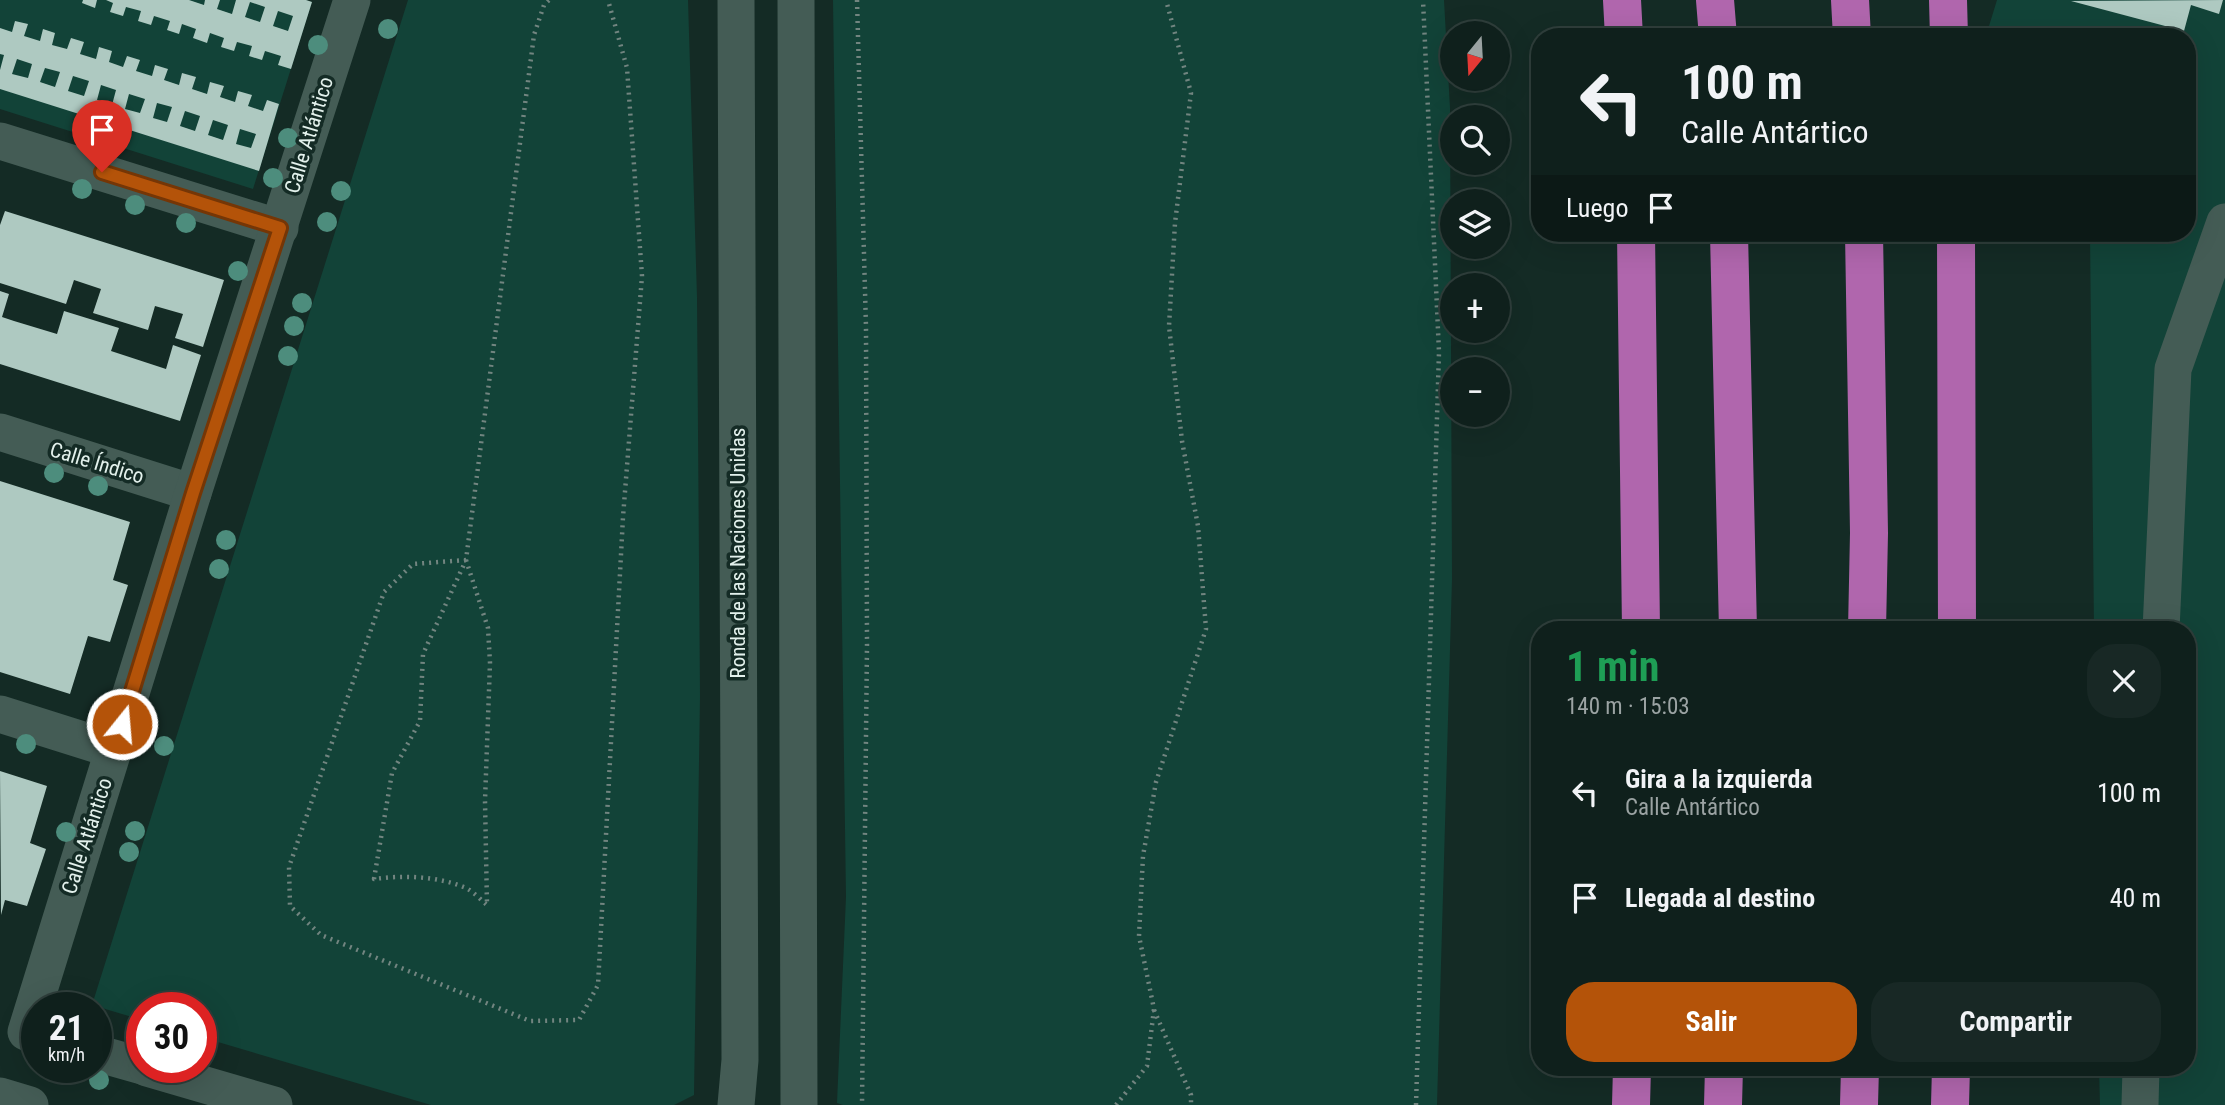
<!DOCTYPE html>
<html lang="es">
<head>
<meta charset="utf-8">
<style>
  :root { --surface:#0f201c; --page:#182825; --text:#f1f3f6; --muted:#9ba3a3; --line:#2f3e3b; --accent:#b45309 }
  body { margin:0; font-family:"Roboto Condensed",sans-serif; background:var(--page); color:var(--text); height:100vh; display:flex; flex-direction:column; font-size:26px; white-space:nowrap }
  * { box-sizing:border-box; margin:0 }
  p { font-size:23px; color:var(--muted) }
  .icon { flex:none; width:38px; height:38px; fill:none; stroke:currentColor; stroke-width:2; stroke-linecap:round; stroke-linejoin:round }
  .map { position:relative; flex:1; overflow:hidden }
  .sheet { position:absolute; left:1531px; top:621px; width:665px; height:455px; display:flex; flex-direction:column; background:var(--surface); border-radius:28px; box-shadow:0 7px 28px #0002,0 0 0 2px var(--line) }
  .sheet>* { flex:none }
  .hud { position:absolute; left:1531px; top:28px; width:665px; height:214px; border-radius:28px; box-shadow:0 7px 28px #0002,0 0 0 2px var(--line); background:#0f201c; color:var(--text); overflow:hidden }
  .needle { width:46px; rotate:198deg }
  .fabs { position:absolute; left:1440px; top:21px; display:grid; gap:14px }
  .fabs a { display:grid; place-items:center; width:70px; height:70px; border-radius:50%; background:var(--surface); box-shadow:0 7px 28px #0002,0 0 0 2px var(--line); font-size:35px }
  .speed { position:absolute; left:21px; top:992px; display:flex; gap:14px; font-size:35px; font-weight:700; text-align:center }
  .speed>* { display:grid; place-content:center; width:91px; height:91px; border-radius:50%; background:var(--surface); box-shadow:0 7px 28px #0002,0 0 0 2px var(--line); line-height:1 }
  .speed small { font-size:18px; font-weight:400 }
  .speed .limit { border:10px solid #d22; background:#fff; color:#111 }
  .pin { position:absolute; display:grid; place-items:center; width:60px; height:60px; color:#fff; margin:-72px -30px; border-radius:50% 50% 50% 0; rotate:-45deg; box-shadow:0 0 7px #0007 }
  .pin .icon { rotate:45deg }
  .me { position:absolute; width:77px; margin:-38px; rotate:17deg; stroke-linejoin:round; filter:drop-shadow(0 0 5px #0008) }
  .turn { display:flex; align-items:center; gap:24px; height:147px; padding:0 35px; font-size:32px }
  .turn .icon { width:91px; height:91px; stroke-width:2.5 }
  .turn b { display:block; font-size:49px; line-height:60px }
  .then { display:flex; align-items:center; height:66px; padding:0 35px; background:#0003; gap:14px; font-size:26px }
  .round { display:grid; place-items:center; flex:none; width:74px; height:74px; border-radius:28px; background:var(--page) }
  .head { display:flex; align-items:center; justify-content:space-between; height:119px; padding:0 35px }
  h1 { font-size:42px; font-weight:700; line-height:52px; color:#1e9e55 }
  .primary-button { display:flex; gap:14px; margin-top:auto; padding:14px 35px }
  .primary-button a { flex:1; height:80px; border-radius:28px; background:var(--accent); color:#fff; font-size:28px; font-weight:700; line-height:80px; text-align:center }
  .primary-button a+a { background:var(--page); color:var(--text) }
  ul { padding:0; list-style:none }
  li { display:flex; align-items:center; gap:21px; height:105px; padding:0 35px }
  li div { flex:1 }
  li b { display:block; font-size:26px }
  li em { font-style:normal }
  .map>svg:first-child { display:block }
</style>
</head>
<body>
<div class="map">
<svg width="2225" height="1105" viewBox="0 0 2225 1105">
  <rect width="100%" height="100%" fill="#142b25"/>
  <g fill="#124338">
    <path d="M0 0H306L312 2 253 189 0 109Z"/>
    <path d="M408 0H688L697 297 700 696 694 1095 674 1105H431L201 1037V1008H142V1020L92 1005Z"/>
    <path d="M833 0H1444L1450 108 1452 579 1437 1105H843L837 1103 846 897Z"/>
    <path d="M1997 0H2225V1105H2100L2099 1068H2188V630H2094L2090 233H2188V37H2005L1989 26Z"/>
  </g>
  <g fill="#aec9c1" fill-rule="evenodd">
    <path d="M83 0H97L95 8 82 3Z"/>
    <path d="M106 0H189L204 5 205 0H220L217 9 232 14 236 0H306L312 2 291 69 278 65 281 56 265 51 262 60 249 56 252 46 237 42 234 51 221 47 224 38 210 33 207 43 193 38 196 29 182 24 179 34 167 30 170 21 154 16 151 25 138 21 141 11 126 7 123 16 110 12 113 3ZM250 2 265 7 260 22 245 17ZM278 11 293 16 288 31 273 26Z"/>
    <path d="M2223 0 2219 14 2191 5 2184 31 2071 1Z"/>
    <path d="M15 21 28 24 24 36 40 41 43 29 55 33 52 45 67 49 71 38 84 42 80 54 96 59 99 47 112 51 109 62 123 67 127 56 140 60 136 71 152 76 155 65 168 69 164 80 179 85 182 73 196 77 192 89 207 94 210 82 224 86 220 97 235 102 238 91 252 95 248 106 263 111 267 100 279 104 259 171 0 89V70L4 55 0 54V28L12 32ZM17 59 32 64 28 78 12 74ZM45 68 60 72 55 87 40 82ZM73 76 89 81 84 96 68 91ZM101 85 116 90 112 105 97 100ZM129 94 145 99 140 113 125 109ZM157 103 172 107 167 122 153 118ZM185 111 200 116 195 131 180 126ZM213 120 228 125 223 140 208 135ZM240 129 256 134 251 148 236 144Z"/>
    <path d="M5 211 224 280 203 347 175 338 183 314 155 306 148 330 93 313 101 289 74 280 66 304 0 283V225Z"/>
    <path d="M0 291 9 294 2 317 14 321 57 334 64 311 119 328 111 351 166 369 173 345 201 355 180 421 0 364Z"/>
    <path d="M0 481 130 522 113 580 128 585 110 642 88 636 70 694 0 672Z"/>
    <path d="M0 771 47 786 30 843 46 849 27 906 5 900 1 915Z"/>
  </g>
  <g fill="none" stroke-linecap="round" stroke-linejoin="round">
    <g stroke="#728580" stroke-width="4.5" stroke-dasharray="2 5" stroke-linecap="butt">
      <path d="M857 0 866 327 867 644 862 1105"/>
      <path d="M466 560 413 564 384 592 289 867 290 906 321 935 530 1021 579 1020 598 985 623 517 642 276 627 68 608 0"/>
      <path d="M466 560 488 628 490 663 485 801 487 905C481 900 474 892 466 888 438 876 403 875 374 879L392 773 420 721 423 654 466 560 534 35 544 5 549 0"/>
      <path d="M1154 1010 1191 1095V1105"/>
      <path d="M1116 1105 1147 1066 1154 1009 1139 936 1143 856 1156 782 1206 629 1198 526 1182 441 1169 326 1175 223 1191 93 1166 0"/>
      <path d="M1416 1105 1439 352 1423 0"/>
    </g>
    <g stroke="#445c55" stroke-width="37">
      <path d="M736 0 740 1060 736 1105"/>
      <path d="M796 0 799 1105"/>
      <path d="M0 141 280 228"/>
      <path d="M0 432 193 493"/>
      <path d="M2161 630 2173 369 2225 222"/>
      <path d="M0 714 114 750"/>
      <path d="M26 1032 193 493 352 0"/>
      <path d="M96 1053 142 1066"/>
      <path d="M147 1068 274 1105"/>
      <path d="M0 1096 30 1105"/>
      <path d="M2140 1105 2141 1068"/>
    </g>
    <g stroke="#b066ad" stroke-width="38">
      <path d="M1622 0 1624 37"/>
      <path d="M1715 0 1718 37"/>
      <path d="M1850 0 1852 37"/>
      <path d="M1948 0 1949 37"/>
      <path d="M1636 233 1641 630"/>
      <path d="M1729 233 1738 630"/>
      <path d="M1864 233 1869 533 1867 630"/>
      <path d="M1956 233 1957 630"/>
      <path d="M1631 1105 1632 1068"/>
      <path d="M1723 1105 1724 1068"/>
      <path d="M1859 1105 1860 1068"/>
      <path d="M1950 1105 1951 1068"/>
    </g>
  </g>
  <g fill="#4d8d7d">
    <circle cx="388" cy="29" r="10"/>
    <circle cx="318" cy="45" r="10"/>
    <circle cx="288" cy="138" r="10"/>
    <circle cx="273" cy="178" r="10"/>
    <circle cx="82" cy="189" r="10"/>
    <circle cx="341" cy="191" r="10"/>
    <circle cx="135" cy="205" r="10"/>
    <circle cx="327" cy="222" r="10"/>
    <circle cx="186" cy="223" r="10"/>
    <circle cx="238" cy="271" r="10"/>
    <circle cx="302" cy="303" r="10"/>
    <circle cx="294" cy="326" r="10"/>
    <circle cx="288" cy="356" r="10"/>
    <circle cx="54" cy="473" r="10"/>
    <circle cx="98" cy="486" r="10"/>
    <circle cx="226" cy="540" r="10"/>
    <circle cx="219" cy="569" r="10"/>
    <circle cx="26" cy="744" r="10"/>
    <circle cx="164" cy="746" r="10"/>
    <circle cx="135" cy="831" r="10"/>
    <circle cx="66" cy="832" r="10"/>
    <circle cx="129" cy="852" r="10"/>
    <circle cx="99" cy="1080" r="10"/>
  </g>
  <g fill="none" stroke-linecap="round" stroke-linejoin="round">
    <g stroke="#753606" stroke-width="18">
      <path id="route" d="M102 172 280 228 193 493 122 724"/>
    </g>
    <use href="#route" stroke="#b45309" stroke-width="12"/>
  </g>
  <g text-anchor="middle" dominant-baseline="central" stroke-width="7" stroke-linejoin="round" paint-order="stroke">
    <g font-size="21" fill="#e3f1ec" stroke="#142b25">
      <text transform="translate(309 135) rotate(-73)">Calle Atlántico</text>
      <text transform="translate(97 463) rotate(17)">Calle Índico</text>
      <text transform="translate(738 553) rotate(-90)">Ronda de las Naciones Unidas</text>
      <text transform="translate(87 836) rotate(-72)">Calle Atlántico</text>
    </g>
  </g>
</svg>
<div class="fabs">
<a><svg class="needle" viewBox="-14 -14 28 28"><path d="M0-13l5 13h-10z" fill="#e53935"/><path d="M0 13l5-13h-10z" fill="#9ba3a3"/></svg></a>
<a><svg class="icon" aria-label="search" viewBox="0 0 24 24"><circle cx="10" cy="10" r="6"/><path d="M15 15l6 6"/></svg></a>
<a><svg class="icon" aria-label="layers" viewBox="0 0 24 24"><path d="M12 4l9 5-9 5-9-5zM3 14l9 5 9-5"/></svg></a>
<a>+</a>
<a>−</a>
</div>
<div class="speed"><div>21<small>km/h</small></div><div class="limit">30</div></div>
<div class="pin" style="left:102px;top:172px;background:#d93025"><svg class="icon" aria-label="arrive" viewBox="0 0 24 24"><path d="M6 21V4h12l-3 4 3 4H6"/></svg></div>
<svg class="me" style="left:122px;top:724px" viewBox="-20 -20 40 40"><circle r="17" fill="#b45309" stroke="#fff" stroke-width="3"/><path d="M0-11L8 9 0 5-8 9z" fill="#fff"/></svg>
<div class="hud">
<div class="turn"><svg class="icon" aria-label="left" viewBox="0 0 24 24"><path d="M17 20v-9H6M10 6l-5 5 5 5"/></svg><div><b>100 m</b>Calle Antártico</div></div>
<div class="then">Luego<svg class="icon" aria-label="arrive" viewBox="0 0 24 24"><path d="M6 21V4h12l-3 4 3 4H6"/></svg></div>
</div>
<section class="sheet">
<div class="head"><div><h1>1 min</h1><p>140 m · 15:03</p></div><a class="round"><svg class="icon" aria-label="close" viewBox="0 0 24 24"><path d="M6 6l12 12M18 6L6 18"/></svg></a></div>
<ul>
<li><svg class="icon" aria-label="left" viewBox="0 0 24 24"><path d="M17 20v-9H6M10 6l-5 5 5 5"/></svg><div><b>Gira a la izquierda</b><p>Calle Antártico</p></div><em>100 m</em></li>
<li><svg class="icon" aria-label="arrive" viewBox="0 0 24 24"><path d="M6 21V4h12l-3 4 3 4H6"/></svg><div><b>Llegada al destino</b></div><em>40 m</em></li>
</ul>
<div class="primary-button"><a>Salir</a><a>Compartir</a></div>
</section>
</div>
</body>
</html>
